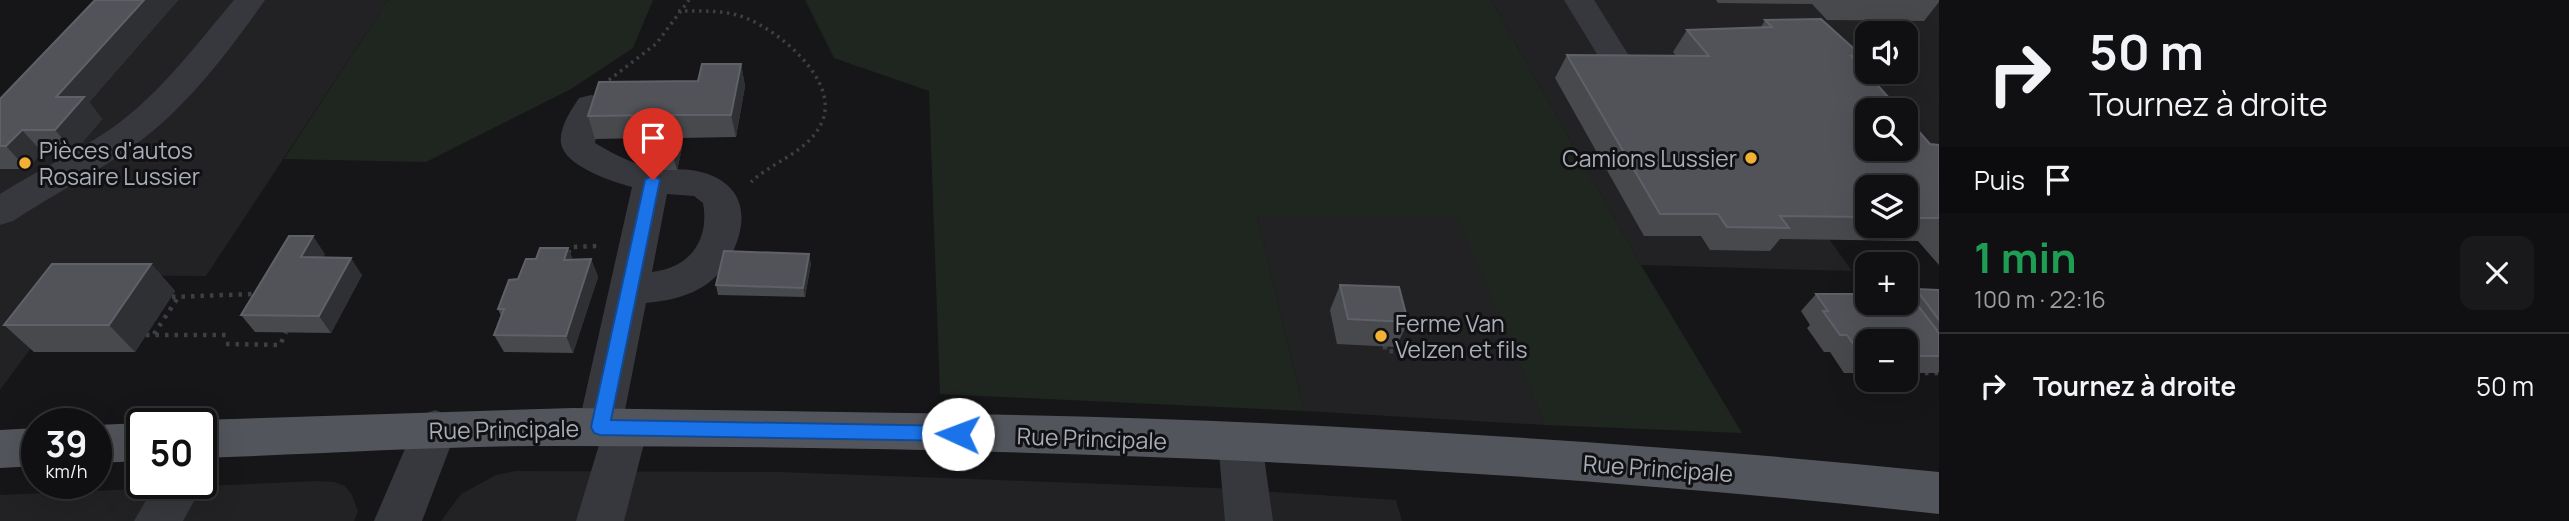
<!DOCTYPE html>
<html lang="fr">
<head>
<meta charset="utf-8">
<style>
  :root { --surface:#101012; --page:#19191b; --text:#f1f3f6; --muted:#9c9d9f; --line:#303032 }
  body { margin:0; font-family:Manrope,sans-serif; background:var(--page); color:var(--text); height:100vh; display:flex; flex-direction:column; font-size:26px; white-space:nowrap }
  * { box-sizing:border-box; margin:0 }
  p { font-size:23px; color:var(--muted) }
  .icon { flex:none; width:38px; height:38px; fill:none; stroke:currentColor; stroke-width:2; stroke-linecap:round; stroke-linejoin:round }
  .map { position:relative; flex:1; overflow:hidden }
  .panel { display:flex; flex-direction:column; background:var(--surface); width:630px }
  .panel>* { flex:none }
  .top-card { background:#101012; color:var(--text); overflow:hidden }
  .buttons { position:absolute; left:1855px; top:21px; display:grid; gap:14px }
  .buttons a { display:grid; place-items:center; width:63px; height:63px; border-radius:14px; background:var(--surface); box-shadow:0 7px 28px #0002,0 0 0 2px var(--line); font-size:35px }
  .speed { position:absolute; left:21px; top:408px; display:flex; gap:14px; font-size:35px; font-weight:700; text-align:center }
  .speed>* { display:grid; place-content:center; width:91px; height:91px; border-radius:50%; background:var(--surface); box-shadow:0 7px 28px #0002,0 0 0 2px var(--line); line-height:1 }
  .speed small { font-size:18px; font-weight:400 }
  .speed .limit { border:4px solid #111; border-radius:10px; background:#fff; color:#111 }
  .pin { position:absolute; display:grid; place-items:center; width:60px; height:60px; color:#fff; margin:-72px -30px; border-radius:50% 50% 50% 0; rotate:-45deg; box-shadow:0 0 7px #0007 }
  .pin .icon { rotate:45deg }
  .me { position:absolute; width:77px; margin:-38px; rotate:272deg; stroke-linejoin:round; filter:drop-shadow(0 0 5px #0008) }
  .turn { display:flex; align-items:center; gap:24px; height:147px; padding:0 35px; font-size:32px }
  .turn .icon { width:91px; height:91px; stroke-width:2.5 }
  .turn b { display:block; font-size:49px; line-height:60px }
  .then { display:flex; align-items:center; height:66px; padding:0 35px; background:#0003; gap:14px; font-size:26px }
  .round { display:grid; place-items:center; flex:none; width:74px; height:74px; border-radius:14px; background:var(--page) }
  .headline { display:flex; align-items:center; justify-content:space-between; height:119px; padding:0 35px }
  h1 { font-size:42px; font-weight:700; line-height:52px; color:#1e9e55 }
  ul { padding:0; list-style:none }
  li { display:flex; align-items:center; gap:21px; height:105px; padding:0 35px; border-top:2px solid var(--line) }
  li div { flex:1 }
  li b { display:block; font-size:26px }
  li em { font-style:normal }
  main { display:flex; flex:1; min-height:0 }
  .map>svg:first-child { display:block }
</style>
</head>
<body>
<main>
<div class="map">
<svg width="1939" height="521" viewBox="0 0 1939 521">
  <rect width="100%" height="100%" fill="#161618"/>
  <g fill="#222225" fill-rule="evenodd">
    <path d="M124 0H388L206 276 85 275 0 390V130Z"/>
    <path d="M1491 0H1939V265L1918 241 1829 239 1852 271 1641 265ZM1867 33H1906V72H1867ZM1867 110H1906V149H1867ZM1867 187H1906V226H1867Z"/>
    <path d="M1257 216H1458L1545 425 1304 411Z"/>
    <path d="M516 471 779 472 1215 488 1396 500 1402 521H441L461 494 496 475Z"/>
    <path d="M317 481 334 482 345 486 352 495 358 512 354 521H0V495Z"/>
  </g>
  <g fill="#1e261f">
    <path d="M388 0H653L633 48 571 89 426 162 284 159Z"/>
    <path d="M805 0H1491L1641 265 1742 433 1545 425 1457 216H1257L1304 411 940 394 929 91 834 58Z"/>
  </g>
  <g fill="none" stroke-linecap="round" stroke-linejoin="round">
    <g stroke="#3d3f44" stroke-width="3.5" stroke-dasharray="2.5 4.5" stroke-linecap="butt">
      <path d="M678 11C698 11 718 10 737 15 774 25 843 81 821 124 808 152 772 162 751 182"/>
      <path d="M609 80 656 44 689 0"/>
    </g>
    <g stroke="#3d3f44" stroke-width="4.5" stroke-dasharray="3.5 6" stroke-linecap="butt">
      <path d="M568 253 571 247 597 246"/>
      <path d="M172 297 253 294"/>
      <path d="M154 334 179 296"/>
      <path d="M146 335H231"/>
      <path d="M226 344 280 345 286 332"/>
      <path d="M1385 346V351L1427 353"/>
      <path d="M1906 373H1939"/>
    </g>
    <g fill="#37383d" fill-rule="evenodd">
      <path d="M234 0H265C229 51 187 107 136 144 97 173 53 194 13 221L0 225V194C36 171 76 153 112 128 160 94 196 45 234 0Z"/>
      <path d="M1564 0H1594L1643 78 1638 85 1627 88 1616 85Z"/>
      <path d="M591 95 603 98 608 106 598 127 595 143C612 153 630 163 649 167 665 170 681 168 697 171 747 182 751 221 728 261 710 291 679 300 646 303L625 410 642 415 648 428 624 521H576L599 445 584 440 578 427 632 187C613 182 564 166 561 143 559 128 571 110 579 98ZM667 194 694 196 703 203C710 241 689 268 652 272Z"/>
      <path d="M435 410 451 416 457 429 422 521H374L419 416Z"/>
      <path d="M1240 423 1256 428 1262 442 1273 521H1225L1218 442 1224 428Z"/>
      <path d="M201 477 204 483 183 521H134L156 483H201Z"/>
    </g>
    <g fill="#53555c" fill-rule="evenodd">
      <path d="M573 408C823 412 1073 413 1322 426 1528 437 1734 451 1939 472V514C1488 464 1031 447 577 446 452 445 326 454 201 458V424H191L201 420Z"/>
      <path d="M142 423V461L96 463V425Z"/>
      <path d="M37 428V466L0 468V430Z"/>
    </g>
  </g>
  <g fill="#47494d" fill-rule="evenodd">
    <path d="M95 0H178L89 102 102 119 74 152H42L27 169H0V99Z"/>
    <path d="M1716 0H1939V2L1924 21 1827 20 1812 4 1718 3Z"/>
    <path d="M1765 20 1862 56 1857 63 1930 144 1939 145V265L1918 241 1780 239 1770 251 1710 250 1701 236H1644L1555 78 1567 55 1676 56 1673 52 1687 30 1761 27ZM1867 187H1906V226H1867Z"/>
    <path d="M741 64 745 86 736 137 679 138 682 148 677 170H650L643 147 645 138 595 139 588 116 698 81Z"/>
    <path d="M325 254 323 257 362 275 331 333 255 332 241 315Z"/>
    <path d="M591 259 598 277 573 353 504 352 494 335 501 316 498 309 518 279 573 260Z"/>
    <path d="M811 263 805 297 718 295 716 285Z"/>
    <path d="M151 264 175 291 135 352H34L4 325Z"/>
    <path d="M1340 285 1408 322 1396 347 1337 344 1330 310Z"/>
    <path d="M1916 289 1939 290V330H1937L1939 333V372L1938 373H1906V341H1867V373H1844L1830 352H1824L1807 328 1810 325 1801 311 1816 294 1910 295Z"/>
  </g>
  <g fill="#2f3033">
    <path d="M144 0H178L89 102 102 119 74 152 55 130 56 97Z"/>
    <path d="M741 64 745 86 736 137 731 115Z"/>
    <path d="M673 115 682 148 677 170 670 147V126Z"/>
    <path d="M22 130 42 152 27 169 6 146Z"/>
    <path d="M313 236 325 254 313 275 301 257Z"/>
    <path d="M568 248 576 266 564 260Z"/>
    <path d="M809 254 811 263 805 297 803 288Z"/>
    <path d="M351 258 362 275 331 333 319 316Z"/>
    <path d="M591 259 598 277 573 353 566 336Z"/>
    <path d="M151 264 175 291 135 352 109 325Z"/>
  </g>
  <g fill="#525359" stroke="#5f6168" stroke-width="2">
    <path d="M95 0H144L56 97H84L55 130H22L6 146H0V99Z"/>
    <path d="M1821 19 1862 56H1851L1900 110H1867V149H1906V117L1930 144 1939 145V218H1906V187H1867V217L1780 216 1789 228 1727 227 1718 214H1660L1567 55 1709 56 1687 30 1772 27 1765 20Z"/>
    <path d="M702 64H741L731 115H673L670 126 676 125 670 147H643L649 125H658L661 115 588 116 599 82 698 81Z"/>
    <path d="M289 236H313L301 257 351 258 319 316 241 315Z"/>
    <path d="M540 248H568L564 260 591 259 566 336 494 335 504 309H498L509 280 518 279 526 259H536Z"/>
    <path d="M724 251 809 254 803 288 716 285Z"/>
    <path d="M52 264H151L109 325H4Z"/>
    <path d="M1340 285 1399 287 1408 322 1348 319Z"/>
    <path d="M1916 289 1939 290V320Z"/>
    <path d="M1816 294H1867V303H1906V294H1909L1939 333V356H1906V341H1867V356H1862L1847 335H1840L1823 311H1828Z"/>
  </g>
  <path fill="#1a73e8" stroke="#114b97" stroke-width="2" d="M653 175 660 180 611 420 958 426 965 428 968 434 965 439 958 441 600 435 594 433 591 427 645 180Z"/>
  <g fill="#f2b134" stroke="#111113" stroke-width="2.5">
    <circle cx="1751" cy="158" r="7"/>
    <circle cx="25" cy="163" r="7"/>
    <circle cx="1381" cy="336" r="7"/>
  </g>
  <g text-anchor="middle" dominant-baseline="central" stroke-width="6" stroke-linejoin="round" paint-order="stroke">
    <g font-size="23" fill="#a8adb8" stroke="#111113" text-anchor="start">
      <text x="39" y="150">Pièces d'autos<tspan x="39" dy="26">Rosaire Lussier</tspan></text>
      <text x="1737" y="158" text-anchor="end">Camions Lussier</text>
      <text x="1395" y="323">Ferme Van<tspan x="1395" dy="26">Velzen et fils</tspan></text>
    </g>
    <g font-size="23" fill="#a8adb8" stroke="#111113">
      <text transform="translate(504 429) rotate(-1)">Rue Principale</text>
      <text transform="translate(1092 438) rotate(2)">Rue Principale</text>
      <text transform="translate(1658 468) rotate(4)">Rue Principale</text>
    </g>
  </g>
</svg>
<div class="buttons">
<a><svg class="icon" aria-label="sound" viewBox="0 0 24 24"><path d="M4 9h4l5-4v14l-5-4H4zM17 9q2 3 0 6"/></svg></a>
<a><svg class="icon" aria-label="search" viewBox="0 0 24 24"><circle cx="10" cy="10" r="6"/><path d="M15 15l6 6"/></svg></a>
<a><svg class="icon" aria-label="layers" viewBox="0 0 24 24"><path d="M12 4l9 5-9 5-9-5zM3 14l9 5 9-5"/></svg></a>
<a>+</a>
<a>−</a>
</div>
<div class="speed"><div>39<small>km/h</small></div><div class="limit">50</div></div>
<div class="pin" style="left:653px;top:180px;background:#d93025"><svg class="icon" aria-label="arrive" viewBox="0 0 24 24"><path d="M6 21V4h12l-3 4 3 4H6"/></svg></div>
<svg class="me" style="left:958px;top:434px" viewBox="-20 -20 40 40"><circle r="19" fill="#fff"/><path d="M0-13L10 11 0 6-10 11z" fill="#1a73e8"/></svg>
</div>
<section class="panel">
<div class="top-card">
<div class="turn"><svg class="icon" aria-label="right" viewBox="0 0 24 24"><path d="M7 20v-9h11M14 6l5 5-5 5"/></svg><div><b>50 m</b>Tournez à droite</div></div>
<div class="then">Puis<svg class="icon" aria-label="arrive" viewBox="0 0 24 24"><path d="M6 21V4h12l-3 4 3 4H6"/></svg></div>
</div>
<div class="headline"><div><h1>1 min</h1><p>100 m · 22:16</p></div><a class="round"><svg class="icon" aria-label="close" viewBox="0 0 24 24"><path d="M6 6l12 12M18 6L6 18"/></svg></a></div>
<ul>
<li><svg class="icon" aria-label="right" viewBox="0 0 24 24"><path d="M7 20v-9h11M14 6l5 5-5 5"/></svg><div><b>Tournez à droite</b></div><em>50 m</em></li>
</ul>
</section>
</main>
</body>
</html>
